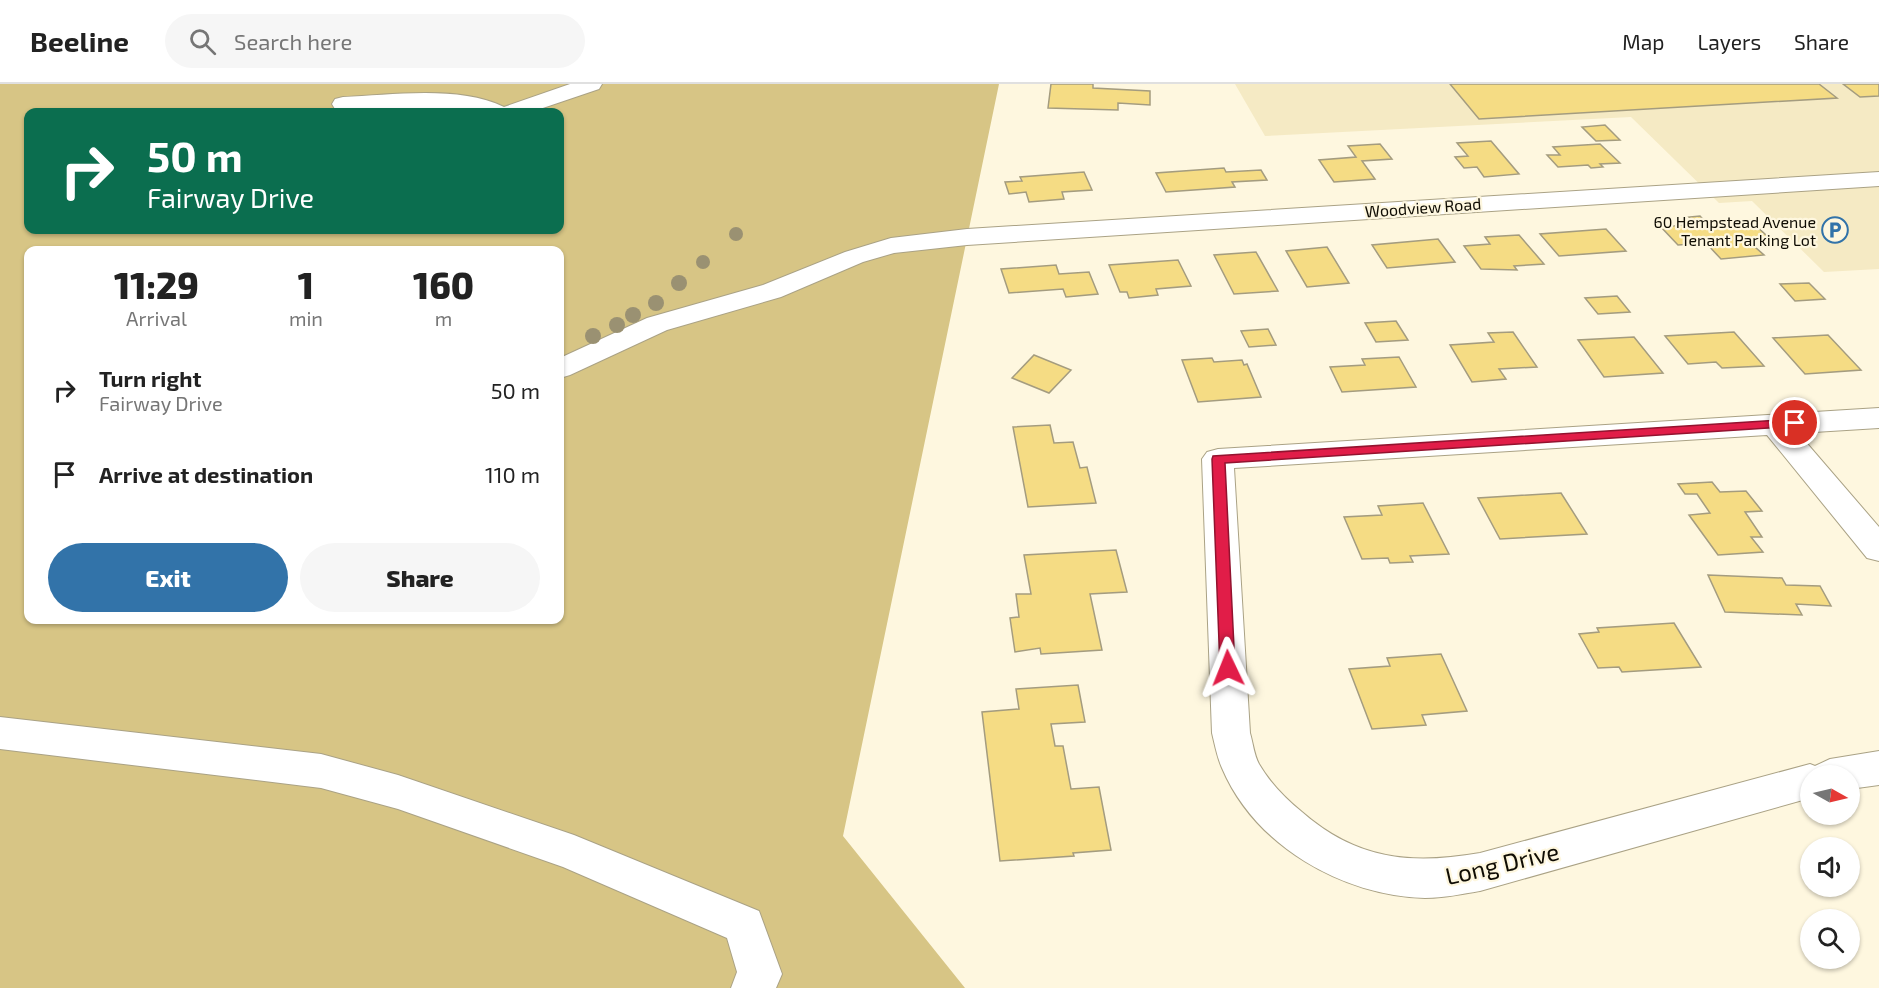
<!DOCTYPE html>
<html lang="en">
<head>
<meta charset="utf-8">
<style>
  :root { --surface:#fff; --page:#f6f6f6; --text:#222; --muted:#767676; --line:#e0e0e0; --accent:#3273a9 }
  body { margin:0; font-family:"Exo 2",sans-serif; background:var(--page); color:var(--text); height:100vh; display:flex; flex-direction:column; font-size:22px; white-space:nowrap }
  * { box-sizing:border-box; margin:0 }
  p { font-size:20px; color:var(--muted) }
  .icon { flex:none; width:33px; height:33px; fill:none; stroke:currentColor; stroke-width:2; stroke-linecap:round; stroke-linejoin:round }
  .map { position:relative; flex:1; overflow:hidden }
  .panel { position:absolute; left:24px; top:162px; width:540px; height:378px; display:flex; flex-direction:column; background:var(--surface); border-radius:12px; box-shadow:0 2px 4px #0004 }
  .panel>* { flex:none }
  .hud { position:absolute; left:24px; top:24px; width:540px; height:126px; border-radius:12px; box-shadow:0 2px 4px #0004; background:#0b6e4f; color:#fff; overflow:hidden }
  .needle { width:39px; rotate:98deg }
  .buttons { position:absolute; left:1800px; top:681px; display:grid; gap:12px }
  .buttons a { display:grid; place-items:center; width:60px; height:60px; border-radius:50%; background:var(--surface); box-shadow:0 2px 4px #0004; font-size:30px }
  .pin { position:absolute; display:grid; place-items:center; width:51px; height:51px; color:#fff; margin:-26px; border:3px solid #fff; border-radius:50%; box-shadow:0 2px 6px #0007 }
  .me { position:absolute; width:66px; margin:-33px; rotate:358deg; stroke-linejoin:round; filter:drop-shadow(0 0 4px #0008) }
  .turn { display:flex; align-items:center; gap:21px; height:126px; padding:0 24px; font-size:27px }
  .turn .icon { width:78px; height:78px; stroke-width:2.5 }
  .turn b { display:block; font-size:42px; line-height:51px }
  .eta { display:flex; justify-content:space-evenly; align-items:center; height:102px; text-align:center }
  .eta b { font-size:36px; font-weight:800; line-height:42px }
  .primary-button { display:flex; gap:12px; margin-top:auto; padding:12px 24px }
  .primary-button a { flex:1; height:69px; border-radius:36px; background:var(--accent); color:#fff; font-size:24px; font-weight:800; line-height:69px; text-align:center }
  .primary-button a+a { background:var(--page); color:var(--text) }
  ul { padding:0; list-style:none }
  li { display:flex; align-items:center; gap:18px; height:84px; padding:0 24px }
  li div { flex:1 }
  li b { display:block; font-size:22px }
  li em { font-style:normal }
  header { display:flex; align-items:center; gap:36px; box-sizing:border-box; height:84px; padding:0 30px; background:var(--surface); border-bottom:2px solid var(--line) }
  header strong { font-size:28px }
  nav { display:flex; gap:33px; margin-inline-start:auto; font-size:21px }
  .search { width:420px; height:54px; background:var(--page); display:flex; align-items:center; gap:15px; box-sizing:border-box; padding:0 21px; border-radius:33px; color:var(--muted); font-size:22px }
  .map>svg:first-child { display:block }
</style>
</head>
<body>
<header>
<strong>Beeline</strong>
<div class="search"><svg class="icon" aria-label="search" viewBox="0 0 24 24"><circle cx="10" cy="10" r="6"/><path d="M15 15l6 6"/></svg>Search here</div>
<nav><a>Map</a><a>Layers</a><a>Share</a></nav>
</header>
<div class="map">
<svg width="1879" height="904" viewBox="0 0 1879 904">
  <rect width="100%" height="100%" fill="#fef7df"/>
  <path fill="#f5eac4" d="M1235 0H1879V185L1824 188 1752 117 1719 119 1631 33 1265 52Z"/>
  <path fill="#d7c585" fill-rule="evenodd" d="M0 0H999L843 752 965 904H0ZM28 28H560V146H28ZM28 166H560V536H28Z"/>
  <g fill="#f5dc84" stroke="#a49c7f" stroke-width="1.5">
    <path d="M1051 0H1093V4L1150 7V21L1118 19V26L1048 24Z"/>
    <path d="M1450 0H1819L1837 14 1479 35Z"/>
    <path d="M1843 0H1879V12L1860 13Z"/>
    <path d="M1605 41 1620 56 1596 57 1582 43Z"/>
    <path d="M1491 57 1519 90 1484 93 1477 83 1464 84 1455 73 1468 72 1457 59Z"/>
    <path d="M1380 60 1392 75 1362 77 1375 95 1334 98 1319 76 1356 73 1348 62Z"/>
    <path d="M1600 60 1620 79 1600 80 1603 83 1591 84 1588 81 1558 83 1547 71H1560L1553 63Z"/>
    <path d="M1224 84 1226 88 1261 86 1267 96 1232 98 1235 103 1166 108 1156 89Z"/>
    <path d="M1084 88 1092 106 1062 108 1064 115 1029 118 1026 108 1009 110 1005 98 1022 97 1020 93Z"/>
    <path d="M1700 132 1707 140 1750 136 1769 154 1747 156 1764 171 1721 175 1706 159 1678 161 1661 143 1696 140 1689 133Z"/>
    <path d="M1606 145 1626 167 1559 172 1540 150Z"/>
    <path d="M1519 151 1544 180 1514 182 1517 186 1481 185 1464 162 1490 160 1485 153Z"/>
    <path d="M1438 155 1455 178 1387 184 1372 161Z"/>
    <path d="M1327 163 1349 199 1307 203 1286 167Z"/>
    <path d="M1256 168 1278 207 1234 210 1214 171Z"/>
    <path d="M1178 176 1191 202 1156 205 1158 211 1129 214 1127 208H1120L1109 181Z"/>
    <path d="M1056 181 1059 190 1089 188 1098 210 1066 213 1063 205 1009 209 1001 185Z"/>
    <path d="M1809 199 1825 215 1795 217 1780 200Z"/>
    <path d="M1617 212 1630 228 1598 230 1585 214Z"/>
    <path d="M1396 237 1408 256 1376 258 1365 239Z"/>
    <path d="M1268 245 1276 261 1249 263 1241 247Z"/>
    <path d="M1513 248 1537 283 1499 285 1506 295 1472 298 1450 261 1494 258 1488 249Z"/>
    <path d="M1734 248 1764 282 1722 284 1716 278 1688 280 1665 252Z"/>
    <path d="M1828 251 1861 286 1805 290 1773 254Z"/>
    <path d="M1634 253 1663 289 1604 293 1578 256Z"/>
    <path d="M1034 271 1071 286 1049 309 1012 294Z"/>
    <path d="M1399 273 1416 303 1342 308 1330 283 1365 281 1362 275Z"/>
    <path d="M1212 274 1214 278 1242 276 1244 281 1247 280 1261 313 1198 318 1182 276Z"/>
    <path d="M1050 341 1054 359 1073 358 1080 384 1087 383 1096 419 1028 423 1013 343Z"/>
    <path d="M1712 398 1720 408 1746 407 1762 427 1745 428 1762 453H1751L1763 468 1718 471 1689 431 1710 429 1697 410H1685L1678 400Z"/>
    <path d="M1561 409 1587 450 1500 455 1478 414Z"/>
    <path d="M1423 419 1449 470 1410 472 1413 478 1390 479 1388 474 1362 475 1344 433 1382 431 1378 422Z"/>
    <path d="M1116 466 1127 508 1090 510 1102 566 1041 570 1040 564 1015 568 1010 534 1019 533 1016 510H1031L1024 471Z"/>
    <path d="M1708 491 1782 494 1786 501 1820 502 1831 522 1796 520 1802 531 1725 528Z"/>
    <path d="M1674 539 1701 583 1622 588 1619 583 1598 584 1579 550 1599 548 1597 544Z"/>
    <path d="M1441 570 1467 627 1422 631 1426 641 1372 645 1349 585 1390 582 1387 574Z"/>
    <path d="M1078 601 1085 638 1051 640 1055 662H1063L1071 705 1099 703 1111 766 1073 769 1074 772 1000 777 982 628 1019 625 1016 605Z"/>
  </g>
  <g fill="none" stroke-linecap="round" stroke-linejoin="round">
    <g stroke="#aaa285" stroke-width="2">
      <g id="minor">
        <path d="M570 0H602L599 5 531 28H481L424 24 343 27 335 25 332 20 335 15 343 13C391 11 460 1 504 23Z"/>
        <path d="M1879 88V102L967 161 894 169 863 178 781 213 667 246 570 291 560 294V274L647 234 763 201 845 168 891 154 967 145Z"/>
        <path d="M1879 324V344L1798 349 1879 443V477L1867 474 1767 351 1234 384 1250 649C1253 659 1254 671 1259 680 1270 699 1286 715 1302 728 1357 776 1411 781 1480 769L1810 680 1815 682 1830 675 1879 667V701L1850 705V692H1810V714L1480 807C1462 810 1444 814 1425 814 1343 812 1255 762 1222 684 1217 673 1215 661 1212 649L1202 375 1207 368 1218 365Z"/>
        <path d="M0 633 321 670 398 691 574 751 759 827 782 890 776 904H731L737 888 727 854 563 783 398 725 321 704 0 665Z"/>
      </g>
    </g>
    <use href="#minor" fill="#fff" fill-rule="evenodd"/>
  </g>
  <g fill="#9a9172">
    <circle cx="736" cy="150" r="7"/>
    <circle cx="703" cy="178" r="7"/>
    <circle cx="679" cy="199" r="8"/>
    <circle cx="656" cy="219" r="8"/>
    <circle cx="633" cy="231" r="8"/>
    <circle cx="617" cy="241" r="8"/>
    <circle cx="593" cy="252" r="8"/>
  </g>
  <path fill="#e11d48" stroke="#92132f" stroke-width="1.5" d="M1795 335 1799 336 1801 339 1799 342 1225 379 1235 584 1233 588H1223L1220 584 1212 375 1213 372Z"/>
  <defs>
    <g id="parking-ring" transform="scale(1.35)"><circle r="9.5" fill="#fef7df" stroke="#3273a9" stroke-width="1.5"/><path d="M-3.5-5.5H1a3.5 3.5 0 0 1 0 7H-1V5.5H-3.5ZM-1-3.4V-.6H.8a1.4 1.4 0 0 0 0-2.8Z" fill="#3273a9"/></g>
  </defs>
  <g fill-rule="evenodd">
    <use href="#parking-ring" x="1835" y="146"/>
  </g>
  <g text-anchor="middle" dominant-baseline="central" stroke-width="4.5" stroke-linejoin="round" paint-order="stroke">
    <g font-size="16" fill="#0f0c03" stroke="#fef7df">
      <text transform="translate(1423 123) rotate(-4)">Woodview Road</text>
    </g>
    <g font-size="16" fill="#0f0c03" stroke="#fef7df" text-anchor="end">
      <text x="1816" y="137">60 Hempstead Avenue<tspan x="1816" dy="18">Tenant Parking Lot</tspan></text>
    </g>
    <g font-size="24" fill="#0f0c03" stroke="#fef7df">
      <text transform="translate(1502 779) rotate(-13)">Long Drive</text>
    </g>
  </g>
</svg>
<div class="buttons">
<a><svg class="needle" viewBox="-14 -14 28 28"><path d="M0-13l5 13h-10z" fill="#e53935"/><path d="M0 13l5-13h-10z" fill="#767676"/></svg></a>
<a><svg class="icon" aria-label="sound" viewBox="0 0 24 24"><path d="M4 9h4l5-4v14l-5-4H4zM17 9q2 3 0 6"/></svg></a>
<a><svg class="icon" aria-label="search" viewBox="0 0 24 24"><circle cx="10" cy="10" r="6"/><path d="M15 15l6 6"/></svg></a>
</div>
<div class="pin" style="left:1795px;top:339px;background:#d93025"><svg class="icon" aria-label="arrive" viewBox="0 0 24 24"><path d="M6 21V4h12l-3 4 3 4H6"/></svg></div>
<svg class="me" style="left:1228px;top:584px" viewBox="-20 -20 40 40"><path d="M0-17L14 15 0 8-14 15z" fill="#e11d48" stroke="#fff" stroke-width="4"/></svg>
<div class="hud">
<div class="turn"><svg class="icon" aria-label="right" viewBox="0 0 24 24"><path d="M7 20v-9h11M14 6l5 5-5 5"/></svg><div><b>50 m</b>Fairway Drive</div></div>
</div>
<section class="panel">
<div class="eta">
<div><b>11:29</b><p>Arrival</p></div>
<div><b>1</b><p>min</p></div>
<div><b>160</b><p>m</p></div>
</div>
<ul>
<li><svg class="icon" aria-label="right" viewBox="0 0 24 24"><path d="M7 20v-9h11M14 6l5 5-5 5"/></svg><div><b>Turn right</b><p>Fairway Drive</p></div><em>50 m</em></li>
<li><svg class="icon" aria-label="arrive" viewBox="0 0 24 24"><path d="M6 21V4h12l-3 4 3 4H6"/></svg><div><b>Arrive at destination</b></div><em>110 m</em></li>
</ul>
<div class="primary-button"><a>Exit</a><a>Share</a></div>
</section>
</div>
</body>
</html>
